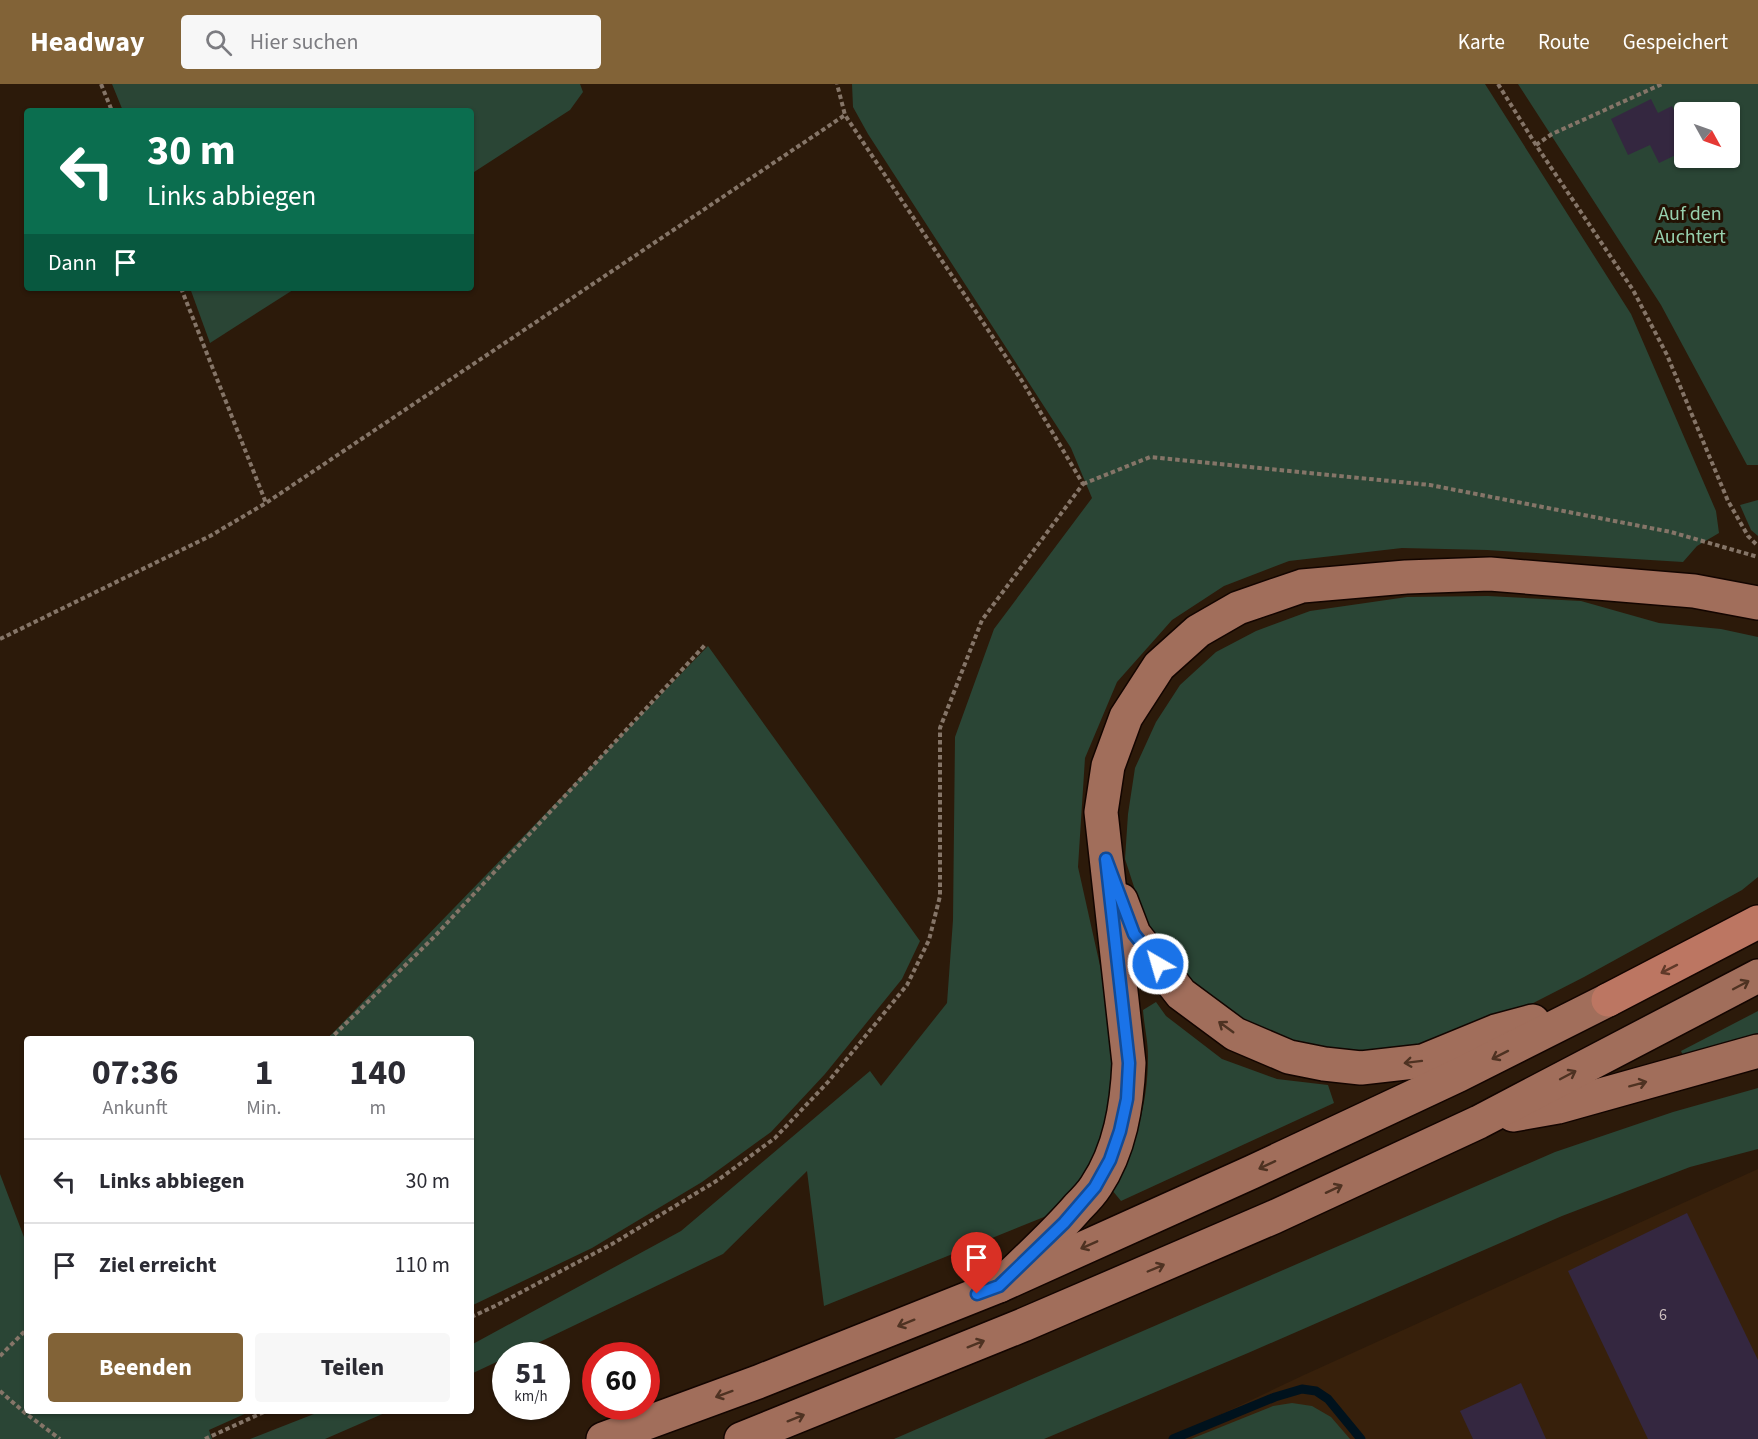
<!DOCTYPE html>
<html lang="de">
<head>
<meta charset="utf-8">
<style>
  :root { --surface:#fff; --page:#f7f7f7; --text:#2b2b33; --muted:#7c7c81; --line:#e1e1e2; --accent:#826337 }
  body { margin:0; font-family:"Source Sans 3",sans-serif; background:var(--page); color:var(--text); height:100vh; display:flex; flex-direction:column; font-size:22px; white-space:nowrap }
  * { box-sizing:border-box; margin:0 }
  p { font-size:20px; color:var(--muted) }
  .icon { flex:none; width:33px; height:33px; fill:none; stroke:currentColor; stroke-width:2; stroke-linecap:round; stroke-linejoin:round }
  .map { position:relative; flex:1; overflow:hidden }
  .details { position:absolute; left:24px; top:952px; width:450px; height:378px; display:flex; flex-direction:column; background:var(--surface); border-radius:6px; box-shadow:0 2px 4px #0004 }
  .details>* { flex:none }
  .top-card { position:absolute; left:24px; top:24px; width:450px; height:183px; border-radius:6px; box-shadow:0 2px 4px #0004; background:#0b6e4f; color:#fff; overflow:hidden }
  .needle { width:39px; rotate:130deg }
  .fabs { position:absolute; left:1674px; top:18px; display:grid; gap:12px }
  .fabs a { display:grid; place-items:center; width:66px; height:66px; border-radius:6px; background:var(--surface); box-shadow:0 2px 4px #0004; font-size:30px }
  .speed { position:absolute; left:492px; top:1258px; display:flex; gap:12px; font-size:30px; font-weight:700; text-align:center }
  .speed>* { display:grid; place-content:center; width:78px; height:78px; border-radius:50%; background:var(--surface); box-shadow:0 2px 4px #0004; line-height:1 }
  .speed small { font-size:15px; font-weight:400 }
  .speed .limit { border:9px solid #d22; background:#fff; color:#111 }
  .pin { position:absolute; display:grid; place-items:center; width:51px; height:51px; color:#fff; margin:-62px -26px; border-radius:50% 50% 50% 0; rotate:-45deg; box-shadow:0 0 6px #0007 }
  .pin .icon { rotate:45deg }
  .me { position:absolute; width:66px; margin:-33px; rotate:322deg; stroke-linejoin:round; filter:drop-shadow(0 0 4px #0008) }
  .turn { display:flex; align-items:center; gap:21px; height:126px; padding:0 24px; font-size:27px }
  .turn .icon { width:78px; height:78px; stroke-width:2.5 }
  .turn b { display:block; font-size:42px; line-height:51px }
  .then { display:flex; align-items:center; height:57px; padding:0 24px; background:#0003; gap:12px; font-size:22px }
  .eta { display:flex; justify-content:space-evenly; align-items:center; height:102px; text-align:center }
  .eta b { font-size:36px; font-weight:700; line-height:42px }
  .cta { display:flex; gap:12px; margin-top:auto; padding:12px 24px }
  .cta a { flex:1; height:69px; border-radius:6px; background:var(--accent); color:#fff; font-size:24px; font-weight:700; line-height:69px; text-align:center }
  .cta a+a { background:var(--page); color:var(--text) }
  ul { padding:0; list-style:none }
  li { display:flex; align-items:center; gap:18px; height:84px; padding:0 24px; border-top:2px solid var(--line) }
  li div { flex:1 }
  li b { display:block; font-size:22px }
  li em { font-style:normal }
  header { display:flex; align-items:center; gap:36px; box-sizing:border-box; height:84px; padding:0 30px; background:var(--accent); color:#fff }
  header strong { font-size:28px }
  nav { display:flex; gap:33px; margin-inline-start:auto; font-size:21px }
  .search { width:420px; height:54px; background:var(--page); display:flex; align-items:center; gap:15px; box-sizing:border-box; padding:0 21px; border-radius:6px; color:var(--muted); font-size:22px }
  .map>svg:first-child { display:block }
</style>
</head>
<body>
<header>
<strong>Headway</strong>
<div class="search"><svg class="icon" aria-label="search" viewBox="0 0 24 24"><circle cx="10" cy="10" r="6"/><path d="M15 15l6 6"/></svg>Hier suchen</div>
<nav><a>Karte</a><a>Route</a><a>Gespeichert</a></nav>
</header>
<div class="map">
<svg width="1758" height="1355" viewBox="0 0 1758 1355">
  <rect width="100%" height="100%" fill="#2c1a0a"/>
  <path fill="#37200b" d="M1758 1085V1355H1169L1304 1291Z"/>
  <g fill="#2a4535" fill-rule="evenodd">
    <path d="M112 0H580L583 8 570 26 471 90V27H123Z"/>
    <path d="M852 0H1485L1631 230 1716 427 1719 449 1697 462 1683 478 1487 466 1402 464 1289 477 1224 502 1172 536 1117 598 1085 674 1078 783 1107 913 1113 982 1107 1040 1088 1086 1049 1131 824 1222 807 1087 723 1170 523 1266 511 1272H506L505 1274 471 1290V1261L681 1147 870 987 881 1002 947 919 953 836 955 653 994 545 1092 414 1071 364 868 50 853 23Z"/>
    <path d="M1518 0H1758V381H1747L1661 221ZM1684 28H1730V74H1684Z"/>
    <path d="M190 204H296L210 259Z"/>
    <path d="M1758 416V452L1751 446 1740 421Z"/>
    <path d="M1488 512 1581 517 1659 539 1721 545 1758 553V793L1742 806 1584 893 1492 940 1417 963 1371 969 1324 968 1243 940 1195 900 1147 843 1125 775 1128 730 1135 684 1156 638 1180 601 1216 568 1256 547 1310 527 1407 513Z"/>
    <path d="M708 562 920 857 902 895 825 990 771 1048 702 1098 592 1164 471 1222V956L327 955Z"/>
    <path d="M1156 918 1166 932 1222 975 1277 995 1328 1001 1334 1019 1121 1117 1112 1106C1135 1062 1148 1022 1148 972 1148 957 1144 941 1143 926Z"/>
    <path d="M1758 927V952L1684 974 1681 967Z"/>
    <path d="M1758 1004V1065L1690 1083 1562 1132 1248 1269 1044 1355H894L1555 1068 1673 1028Z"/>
    <path d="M0 1090 27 1161V1328H249L209 1346 212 1355H0Z"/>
    <path d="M1292 1319 1312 1322 1331 1333 1350 1355H1191L1273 1322Z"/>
    <path d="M319 1328H387L325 1355H250Z"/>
  </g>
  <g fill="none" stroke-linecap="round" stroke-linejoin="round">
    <path stroke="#00121d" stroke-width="9" d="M1173 1355 1275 1313 1302 1305 1316 1307 1328 1315 1361 1355"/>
  </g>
  <g fill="#342740">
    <path d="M1651 15 1658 29 1672 22 1684 48V67L1659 79 1650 61 1628 71 1611 35Z"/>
    <path d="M1687 1129 1758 1276V1355H1648L1568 1187Z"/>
    <path d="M1521 1299 1546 1355H1473L1460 1327Z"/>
  </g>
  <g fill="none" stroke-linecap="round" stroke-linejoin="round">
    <g stroke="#130500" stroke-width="36">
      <g id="major">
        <path d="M1121 816 1134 850 1181 910 1235 950 1289 973 1324 980 1361 984 1423 977 1496 947 1533 937"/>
        <path d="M1513 1031 1558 1023 1758 967"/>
        <path d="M999 1202C1026 1176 1054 1151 1078 1123 1084 1117 1091 1110 1096 1102 1120 1066 1127 1022 1129 979L1101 728 1108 682 1126 633 1159 582 1198 547 1238 524 1302 502 1406 493 1490 490 1694 507 1758 519"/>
        <path d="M603 1355 758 1298 999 1202 1252 1088 1459 991 1608 916"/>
        <path d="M741 1355 1023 1241 1274 1133 1479 1038 1758 892"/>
      </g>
    </g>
    <g stroke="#130500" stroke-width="36">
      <path id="highway" d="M1608 916 1758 838"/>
    </g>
    <g stroke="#857568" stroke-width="4" stroke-dasharray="4.5 3" stroke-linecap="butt">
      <path d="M101 0 112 27"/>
      <path d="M1498 0 1536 61 1633 206 1667 271 1728 417 1748 452 1758 462"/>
      <path d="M1536 61 1552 50 1662 0"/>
      <path d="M181 204 266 419"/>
      <path d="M1083 400 1150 373 1430 401 1671 448 1758 473"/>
      <path d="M0 555 210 452 266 419 845 31"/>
      <path d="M329 956 434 853 705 561"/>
      <path d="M471 1233 495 1222 612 1160 718 1096 775 1054 828 998 907 901 929 856 940 812V644L982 536 1083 400 1022 297 845 31 837 0"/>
      <path d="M0 1272 27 1245"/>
      <path d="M0 1307 25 1329 60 1355"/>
      <path d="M205 1355 264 1328"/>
    </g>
    <use href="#major" stroke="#a16e5b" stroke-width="33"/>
    <use href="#highway" stroke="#bc7662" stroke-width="33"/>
  </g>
  <defs><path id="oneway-shaft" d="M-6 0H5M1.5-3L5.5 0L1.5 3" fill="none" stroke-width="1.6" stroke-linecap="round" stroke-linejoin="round" transform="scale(1.5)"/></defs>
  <use stroke="#603929" href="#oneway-shaft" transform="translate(1669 885) rotate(153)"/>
  <g stroke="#4e3222">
    <use href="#oneway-shaft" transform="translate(1741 901) rotate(-28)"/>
    <use href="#oneway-shaft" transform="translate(1226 943) rotate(-144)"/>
    <use href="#oneway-shaft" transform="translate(1500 971) rotate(153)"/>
    <use href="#oneway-shaft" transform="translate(1413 978) rotate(173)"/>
    <use href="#oneway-shaft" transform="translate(1568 991) rotate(-28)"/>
    <use href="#oneway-shaft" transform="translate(1638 1000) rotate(-15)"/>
    <use href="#oneway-shaft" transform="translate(1267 1081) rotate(155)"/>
    <use href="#oneway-shaft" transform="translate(1334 1105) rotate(-25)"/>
    <use href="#oneway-shaft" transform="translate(1089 1161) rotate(156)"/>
    <use href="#oneway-shaft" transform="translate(1156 1184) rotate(-23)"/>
    <use href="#oneway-shaft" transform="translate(906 1239) rotate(158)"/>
    <use href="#oneway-shaft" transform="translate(976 1260) rotate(-22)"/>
    <use href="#oneway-shaft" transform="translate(724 1310) rotate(160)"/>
    <use href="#oneway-shaft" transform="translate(796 1334) rotate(-22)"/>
  </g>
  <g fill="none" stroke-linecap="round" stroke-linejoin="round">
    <g stroke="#114b97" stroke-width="15">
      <path id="route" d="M977 1210 999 1202 1064 1139 1095 1103 1110 1076 1120 1047 1127 1015 1129 979 1106 775 1134 850 1158 880"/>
    </g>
    <use href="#route" stroke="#1a73e8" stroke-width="10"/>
  </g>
  <g text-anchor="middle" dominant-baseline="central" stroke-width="6" stroke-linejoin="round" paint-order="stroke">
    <g font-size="16" fill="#ccbebe">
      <text x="1663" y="1231">6</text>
    </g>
    <g font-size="20" fill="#97d0ae" stroke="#221103">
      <text x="1690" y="130">Auf den<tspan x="1690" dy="23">Auchtert</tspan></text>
    </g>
  </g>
</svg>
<div class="fabs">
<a><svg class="needle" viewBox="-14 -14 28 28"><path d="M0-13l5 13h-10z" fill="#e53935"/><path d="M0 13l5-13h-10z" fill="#7c7c81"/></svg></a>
</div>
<div class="speed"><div>51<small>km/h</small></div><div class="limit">60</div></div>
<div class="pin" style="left:977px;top:1210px;background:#d93025"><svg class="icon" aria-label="arrive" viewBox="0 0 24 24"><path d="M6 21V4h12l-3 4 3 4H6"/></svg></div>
<svg class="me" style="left:1158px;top:880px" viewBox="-20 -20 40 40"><circle r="17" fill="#1a73e8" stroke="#fff" stroke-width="3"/><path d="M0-11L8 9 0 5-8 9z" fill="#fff"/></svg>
<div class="top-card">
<div class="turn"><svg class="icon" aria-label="left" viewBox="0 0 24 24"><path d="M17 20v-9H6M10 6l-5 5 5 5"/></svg><div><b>30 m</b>Links abbiegen</div></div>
<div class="then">Dann<svg class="icon" aria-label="arrive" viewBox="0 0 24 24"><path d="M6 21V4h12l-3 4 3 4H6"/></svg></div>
</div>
<section class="details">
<div class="eta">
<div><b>07:36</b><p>Ankunft</p></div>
<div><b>1</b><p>Min.</p></div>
<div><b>140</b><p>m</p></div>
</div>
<ul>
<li><svg class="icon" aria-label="left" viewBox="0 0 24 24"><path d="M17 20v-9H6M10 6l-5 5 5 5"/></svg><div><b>Links abbiegen</b></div><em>30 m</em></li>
<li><svg class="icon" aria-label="arrive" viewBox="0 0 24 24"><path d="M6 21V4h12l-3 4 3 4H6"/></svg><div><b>Ziel erreicht</b></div><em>110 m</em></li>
</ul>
<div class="cta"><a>Beenden</a><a>Teilen</a></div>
</section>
</div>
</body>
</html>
